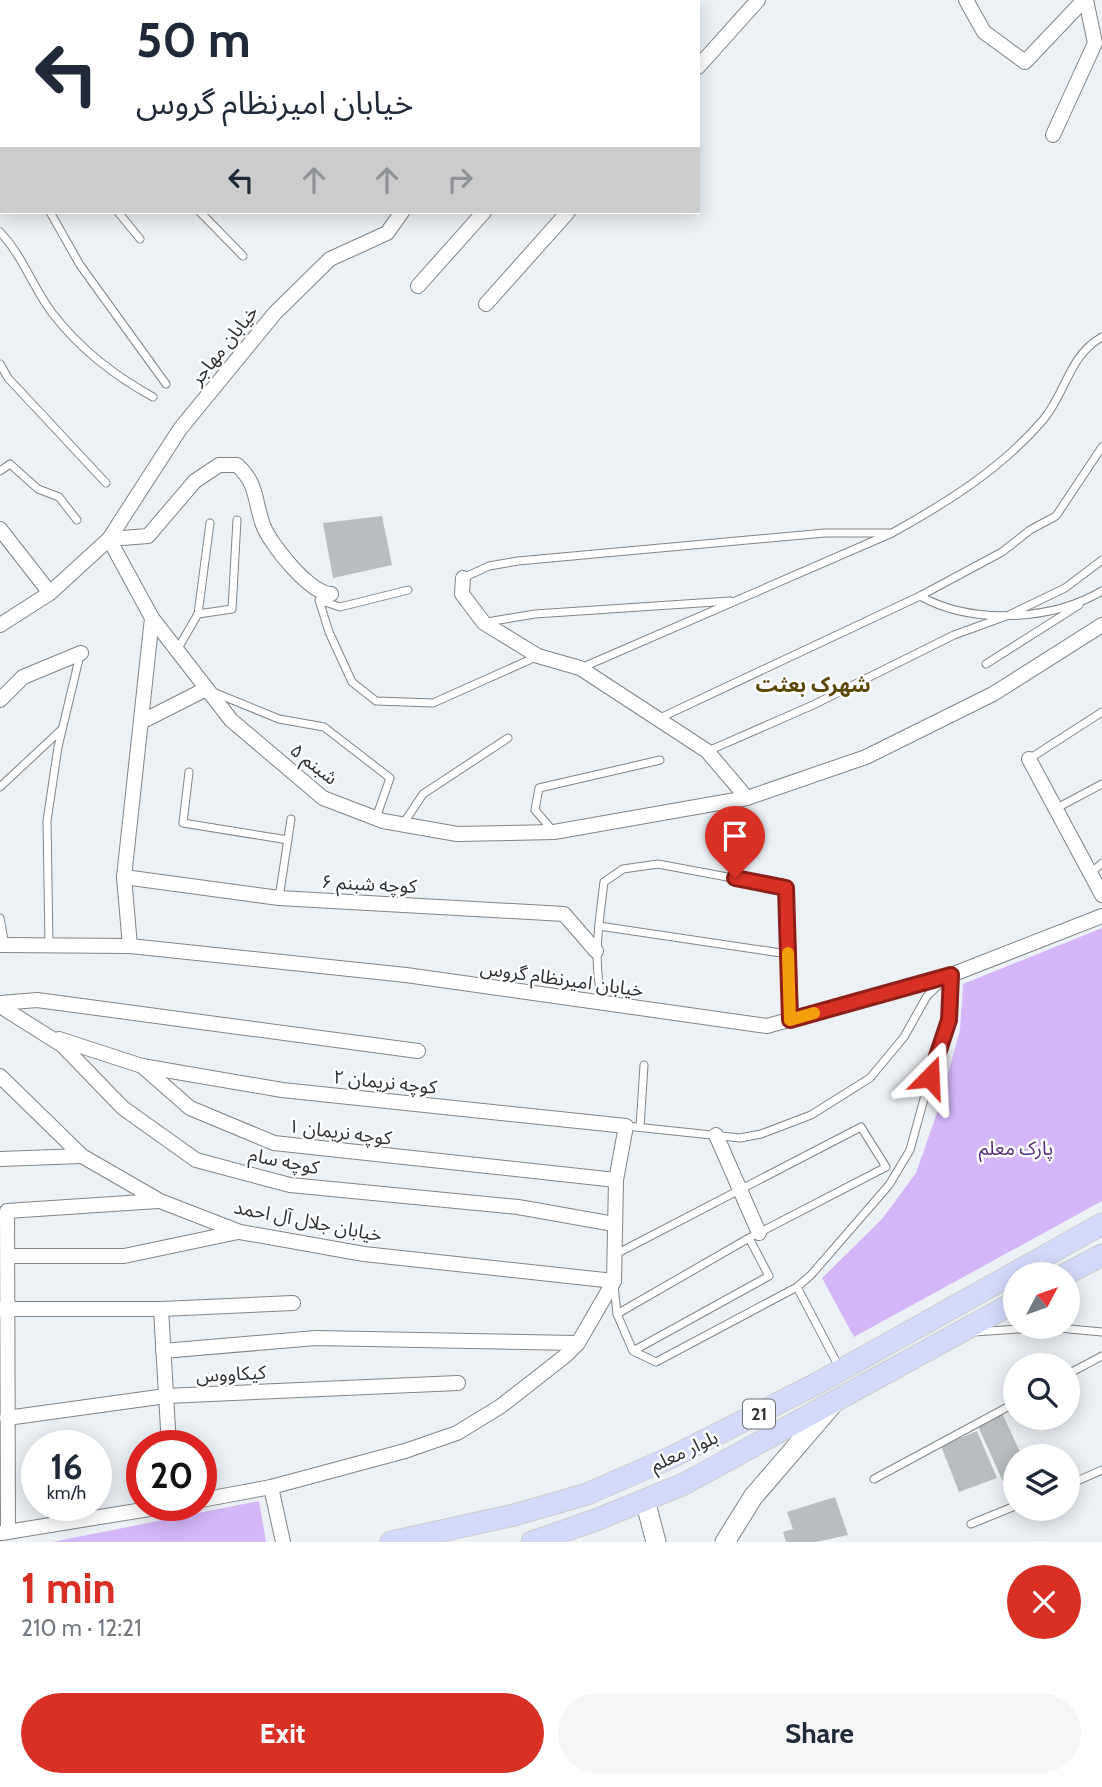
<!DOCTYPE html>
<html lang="en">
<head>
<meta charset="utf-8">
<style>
  :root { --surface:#fff; --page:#f6f6f7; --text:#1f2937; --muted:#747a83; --accent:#d93025 }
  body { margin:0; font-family:Cabin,"Noto Sans Arabic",sans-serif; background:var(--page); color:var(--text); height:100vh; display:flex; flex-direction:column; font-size:26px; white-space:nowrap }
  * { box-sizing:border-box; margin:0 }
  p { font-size:23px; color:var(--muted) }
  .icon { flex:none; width:38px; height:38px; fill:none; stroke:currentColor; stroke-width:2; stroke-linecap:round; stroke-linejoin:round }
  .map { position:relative; height:1542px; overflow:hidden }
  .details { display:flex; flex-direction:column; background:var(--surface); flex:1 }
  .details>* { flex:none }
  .top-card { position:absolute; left:0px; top:0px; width:700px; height:214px; box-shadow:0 4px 18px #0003; background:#fff; color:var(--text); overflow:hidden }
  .needle { width:46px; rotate:49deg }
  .tools { position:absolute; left:1003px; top:1262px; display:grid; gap:14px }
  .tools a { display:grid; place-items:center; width:77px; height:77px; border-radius:50%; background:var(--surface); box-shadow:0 4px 18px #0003; font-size:35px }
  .speed { position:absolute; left:21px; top:1430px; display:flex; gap:14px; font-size:35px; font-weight:700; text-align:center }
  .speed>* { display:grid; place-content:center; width:91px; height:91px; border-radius:50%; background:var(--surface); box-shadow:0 4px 18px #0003; line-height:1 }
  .speed small { font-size:18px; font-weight:400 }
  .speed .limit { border:10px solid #d22; background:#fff; color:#111 }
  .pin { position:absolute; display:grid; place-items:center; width:60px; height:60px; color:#fff; margin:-72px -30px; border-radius:50% 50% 50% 0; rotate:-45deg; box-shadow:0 0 7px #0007 }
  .pin .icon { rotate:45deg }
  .me { position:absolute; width:77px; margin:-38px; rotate:21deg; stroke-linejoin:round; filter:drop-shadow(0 0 5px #0008) }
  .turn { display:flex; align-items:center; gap:24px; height:147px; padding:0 21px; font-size:32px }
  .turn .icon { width:91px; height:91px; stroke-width:2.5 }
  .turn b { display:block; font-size:49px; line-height:60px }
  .lanes { display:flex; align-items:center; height:66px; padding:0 21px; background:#0003; justify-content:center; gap:35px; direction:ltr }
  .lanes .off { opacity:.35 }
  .round { display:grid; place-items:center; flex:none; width:74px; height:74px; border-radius:37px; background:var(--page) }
  .overview { display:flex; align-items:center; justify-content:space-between; height:119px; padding:0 21px }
  h1 { font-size:42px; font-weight:700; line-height:52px; color:var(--accent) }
  .button { display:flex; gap:14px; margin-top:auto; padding:14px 21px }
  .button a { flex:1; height:80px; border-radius:42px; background:var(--accent); color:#fff; font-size:28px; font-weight:700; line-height:80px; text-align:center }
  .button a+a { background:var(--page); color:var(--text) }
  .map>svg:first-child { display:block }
</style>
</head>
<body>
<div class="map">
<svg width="1102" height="1542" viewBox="0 0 1102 1542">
  <rect width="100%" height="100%" fill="#ecf1f6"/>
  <g fill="#d5b7f9">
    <path d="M1102 928V1201L854 1337 822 1278 882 1219 916 1173 938 1110 960 1030 963 984Z"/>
    <path d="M259 1501 266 1542H52Z"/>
  </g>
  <g fill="#b8bec0">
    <path d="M382 516 392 565 333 578 323 523Z"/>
    <path d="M1001 1411 1022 1456H1015V1478L1004 1484 977 1424Z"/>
    <path d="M977 1431 997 1478 959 1492 941 1446Z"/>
    <path d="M835 1497 848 1535 816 1542H786L783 1532 793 1529 787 1512Z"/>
  </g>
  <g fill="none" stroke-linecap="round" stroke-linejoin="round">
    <g stroke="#808588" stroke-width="9">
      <g id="lane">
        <path d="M44 0 45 2"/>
        <path d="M141 0 142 2"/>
        <path d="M333 0 334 2"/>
        <path d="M100 2 104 0"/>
        <path d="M468 2 470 0"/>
        <path d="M0 48 2 54"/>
        <path d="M50 212 80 265 166 384"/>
        <path d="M118 212 140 239"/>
        <path d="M200 212 243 256"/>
        <path d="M0 232C23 256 33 288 53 314 80 349 115 376 153 397"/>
        <path d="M0 364 8 378 106 483"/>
        <path d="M0 471 10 464 38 489 59 497 77 520"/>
        <path d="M463 578 489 566 518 561 825 533H889"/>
        <path d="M408 590 340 607 319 600 329 632 352 682 376 701 433 703 536 657"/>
        <path d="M920 596C972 625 1051 621 1102 591"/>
        <path d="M198 614 232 609 237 520"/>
        <path d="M487 622 535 614 730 601"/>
        <path d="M177 650 198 614 210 523"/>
        <path d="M986 664 1079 605"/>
        <path d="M581 668 892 533C948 502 1002 468 1043 420 1066 393 1069 355 1102 337"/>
        <path d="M213 692 279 719 324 727 390 778 376 818"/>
        <path d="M660 718 920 596 1002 552 1030 530 1056 516 1102 447"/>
        <path d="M708 751 813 705 954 635 1009 615 1065 588 1102 560"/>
        <path d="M1029 759 1102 712"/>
        <path d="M189 772 183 823 288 840"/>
        <path d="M0 787 61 730"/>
        <path d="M1055 809 1102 784"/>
        <path d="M403 824 423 794 508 738"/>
        <path d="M553 831 535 810 539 788 660 760"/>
        <path d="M1091 873 1102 863"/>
        <path d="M279 898 291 819"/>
        <path d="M0 918 5 945"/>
        <path d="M599 926 788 954"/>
        <path d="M49 945 47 821 58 747 80 655"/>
        <path d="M603 1003C592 963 599 923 604 882L623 869 658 864 786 888"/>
        <path d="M626 1126 740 1138 761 1134 811 1115 870 1078 904 1037 927 996 945 979"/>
        <path d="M640 1127 644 1065"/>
        <path d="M616 1254 861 1127 886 1167 749 1238 617 1314"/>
        <path d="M614 1285 617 1314 633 1351 656 1362 797 1287 811 1275 889 1185 910 1150 930 1077 943 1044 949 1020 951 975"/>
        <path d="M797 1287 839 1367"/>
        <path d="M974 1332 1048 1327 1102 1332"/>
        <path d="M633 1351 769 1276 749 1238"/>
        <path d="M1068 1374 1102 1356"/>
        <path d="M874 1479 1015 1403"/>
        <path d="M1068 1485 1102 1470"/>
        <path d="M971 1524 1015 1506"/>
      </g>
    </g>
    <g stroke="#808588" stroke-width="16">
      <g id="street">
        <path d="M966 0 984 32 1025 62 1084 0"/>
        <path d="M200 2 201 0"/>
        <path d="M324 2 326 0"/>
        <path d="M557 2 559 0"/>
        <path d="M578 2 580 0"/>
        <path d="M670 2 671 0"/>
        <path d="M698 67 758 0"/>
        <path d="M1053 135 1095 43 1086 0"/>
        <path d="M0 168H2"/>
        <path d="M0 195 2 194"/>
        <path d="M418 286 484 212"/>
        <path d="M486 304 568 212"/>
        <path d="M0 529 50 593"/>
        <path d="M109 539 152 618 124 877 130 946"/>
        <path d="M109 539 148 536 195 481 219 465H237C258 484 254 500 263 525 270 544 310 594 331 594"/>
        <path d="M463 578 462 594 484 623 538 656 580 668 707 751 747 798"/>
        <path d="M152 618 231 720 323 798 383 821 457 834 554 832 747 798 866 757 993 694 1102 625"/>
        <path d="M0 625 50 593 109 539 180 429 275 313 330 259 387 233 402 212"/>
        <path d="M0 700 23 677 81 653"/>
        <path d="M141 722 206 689"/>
        <path d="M1029 759 1102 895"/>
        <path d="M124 877 279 898 564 914 596 951"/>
        <path d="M786 888 791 1020"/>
        <path d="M0 945 130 946 406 975 767 1026 951 975 1102 916"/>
        <path d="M0 1003 37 1000 418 1051"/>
        <path d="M0 1006 62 1045 123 1108 196 1160 290 1185 518 1207 614 1224"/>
        <path d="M59 1039 142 1066 190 1108 274 1143 616 1180"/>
        <path d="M142 1066 282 1090 626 1126 616 1180 614 1281 578 1343 565 1356 501 1406 457 1433 405 1451 271 1487 201 1500"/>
        <path d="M0 1076 82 1156 160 1201 240 1232 364 1254 614 1281"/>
        <path d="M716 1135 759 1233"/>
        <path d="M0 1159 82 1156"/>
        <path d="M8 1256H124L238 1232"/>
        <path d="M0 1309H161L293 1303"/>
        <path d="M161 1309 169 1446"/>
        <path d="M163 1351 316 1338 578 1343"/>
        <path d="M7 1418 166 1396 458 1383"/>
        <path d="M271 1487 283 1542"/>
        <path d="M8 1532 7 1211 158 1201"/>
        <path d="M1 1533 174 1505"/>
      </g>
    </g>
    <g stroke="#808588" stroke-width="21">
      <g id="secondary">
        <path d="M645 1500 656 1542"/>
        <path d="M725 1542 753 1497 832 1405"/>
      </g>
    </g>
    <g stroke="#cdcece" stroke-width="23">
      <g id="primary">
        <path d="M1066 1274 1102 1255"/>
        <path d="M391 1542 514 1515 587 1494 672 1457 816 1384 1102 1224"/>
        <path d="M532 1542 596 1520 684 1484 1015 1302"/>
      </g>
    </g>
    <use href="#lane" stroke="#fff" stroke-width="7"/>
    <use href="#street" stroke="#fff" stroke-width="14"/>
    <use href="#secondary" stroke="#fff" stroke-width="19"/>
    <use href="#primary" stroke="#d3dafb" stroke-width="21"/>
  </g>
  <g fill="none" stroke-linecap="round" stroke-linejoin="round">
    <g stroke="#8d1f18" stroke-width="18">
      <path id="route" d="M735 878 786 888 790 1020 951 975 949 1020 930 1077"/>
    </g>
    <use href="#route" stroke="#d93025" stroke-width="12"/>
    <path stroke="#f59e0b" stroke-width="12" d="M788 953 790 1020 814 1013"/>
  </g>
  <g text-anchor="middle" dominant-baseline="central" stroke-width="5" stroke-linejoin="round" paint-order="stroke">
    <rect fill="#fdfeff" stroke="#6d6e70" stroke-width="2" x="743" y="1399.5" width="32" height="29" rx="5"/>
    <g font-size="18" font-weight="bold" fill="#2f3132">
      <text x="759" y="1414">21</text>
    </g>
    <g font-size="19" fill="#2f3132" stroke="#fdfeff">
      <text transform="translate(224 345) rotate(-51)">خیابان مهاجر</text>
      <text transform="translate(314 764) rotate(38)">شبنم ۵</text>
      <text transform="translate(369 884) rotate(3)">کوچه شبنم ۶</text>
      <text transform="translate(562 979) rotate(8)">خیابان امیرنظام گروس</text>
      <text transform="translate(385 1082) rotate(6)">کوچه نریمان ۲</text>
      <text transform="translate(340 1132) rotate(7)">کوچه نریمان ۱</text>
      <text transform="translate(284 1161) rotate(11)">کوچه سام</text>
      <text transform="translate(308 1221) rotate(11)">خیابان جلال آل احمد</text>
      <text transform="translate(231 1374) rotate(-3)">کیکاووس</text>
      <text transform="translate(684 1451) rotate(-25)">بلوار معلم</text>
    </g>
    <g font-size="19" fill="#552a7c" stroke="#fdfeff">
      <text x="1016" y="1148">پارک معلم</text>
    </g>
    <g font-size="21" font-weight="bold" fill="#5c4909" stroke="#fdfeff">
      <text x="813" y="684">شهرک بعثت</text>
    </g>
  </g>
</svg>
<div class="tools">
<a><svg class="needle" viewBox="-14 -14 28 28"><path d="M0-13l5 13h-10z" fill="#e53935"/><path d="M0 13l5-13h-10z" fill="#747a83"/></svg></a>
<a><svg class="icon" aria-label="search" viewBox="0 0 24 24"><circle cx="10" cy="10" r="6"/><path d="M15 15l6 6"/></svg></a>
<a><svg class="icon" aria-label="layers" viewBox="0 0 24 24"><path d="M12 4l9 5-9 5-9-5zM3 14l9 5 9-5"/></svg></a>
</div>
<div class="speed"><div>16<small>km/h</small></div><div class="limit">20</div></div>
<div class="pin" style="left:735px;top:878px;background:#d93025"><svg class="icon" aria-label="arrive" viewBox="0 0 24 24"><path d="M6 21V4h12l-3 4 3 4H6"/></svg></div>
<svg class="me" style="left:930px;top:1077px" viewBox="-20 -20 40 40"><path d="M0-17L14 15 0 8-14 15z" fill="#d93025" stroke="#fff" stroke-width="4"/></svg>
<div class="top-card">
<div class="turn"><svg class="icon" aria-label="left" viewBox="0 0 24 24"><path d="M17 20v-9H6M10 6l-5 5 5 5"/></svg><div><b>50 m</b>خیابان امیرنظام گروس</div></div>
<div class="lanes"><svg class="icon" aria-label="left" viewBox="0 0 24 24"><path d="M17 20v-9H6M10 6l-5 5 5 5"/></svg><svg class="icon off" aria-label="ahead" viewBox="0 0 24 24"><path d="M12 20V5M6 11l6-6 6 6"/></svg><svg class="icon off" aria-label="ahead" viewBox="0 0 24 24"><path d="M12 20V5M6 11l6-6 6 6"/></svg><svg class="icon off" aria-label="right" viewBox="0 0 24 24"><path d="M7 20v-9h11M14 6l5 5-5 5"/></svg></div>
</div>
</div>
<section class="details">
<div class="overview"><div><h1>1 min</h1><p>210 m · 12:21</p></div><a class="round" style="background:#d93025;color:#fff"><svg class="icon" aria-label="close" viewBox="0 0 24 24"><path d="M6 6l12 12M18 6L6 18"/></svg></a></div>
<div class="button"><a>Exit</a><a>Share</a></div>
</section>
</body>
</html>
